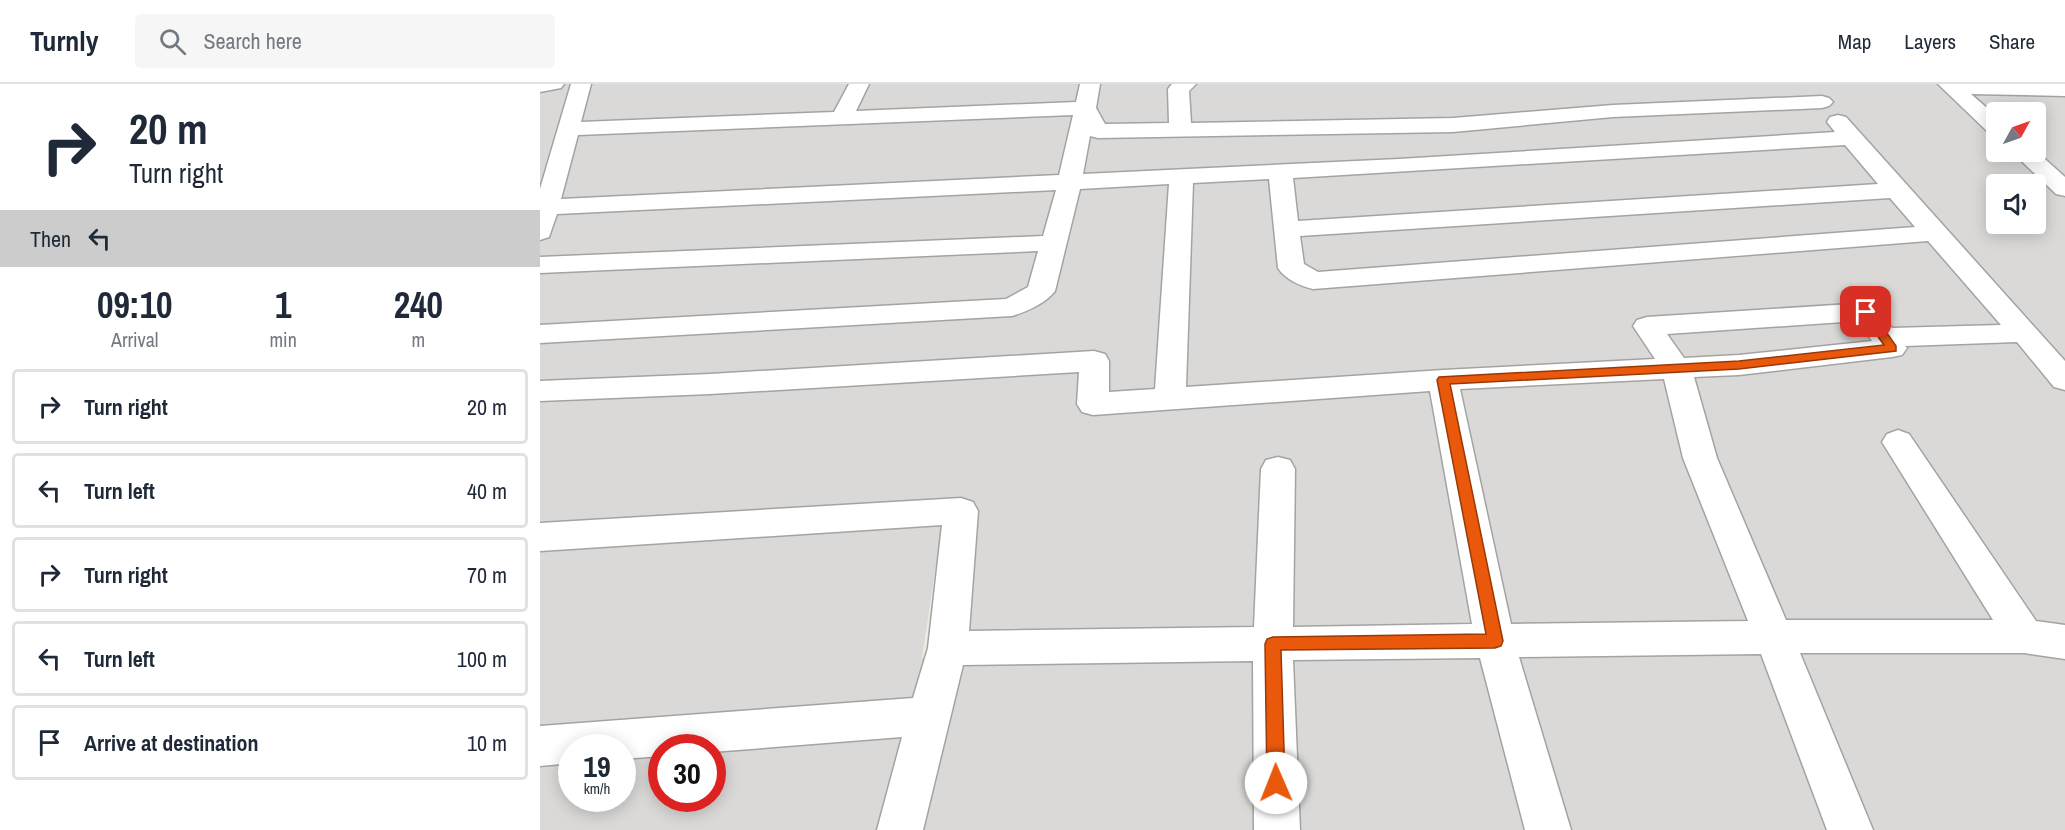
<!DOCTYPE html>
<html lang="en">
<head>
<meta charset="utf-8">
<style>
  :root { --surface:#fff; --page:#f6f6f7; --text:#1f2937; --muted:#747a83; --line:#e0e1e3 }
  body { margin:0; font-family:"Archivo Narrow",sans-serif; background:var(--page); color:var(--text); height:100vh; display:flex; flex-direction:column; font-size:22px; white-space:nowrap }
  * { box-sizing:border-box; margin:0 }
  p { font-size:20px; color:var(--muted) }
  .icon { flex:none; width:33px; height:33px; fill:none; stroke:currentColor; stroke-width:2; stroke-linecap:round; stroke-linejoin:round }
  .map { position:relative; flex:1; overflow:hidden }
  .sheet { display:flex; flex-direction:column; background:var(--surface); width:540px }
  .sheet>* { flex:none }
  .banner { background:#fff; color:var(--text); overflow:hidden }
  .needle { width:39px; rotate:50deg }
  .buttons { position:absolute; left:1446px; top:18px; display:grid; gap:12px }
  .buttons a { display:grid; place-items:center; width:60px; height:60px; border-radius:6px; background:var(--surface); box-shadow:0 3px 15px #0003; font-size:30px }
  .speed { position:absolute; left:18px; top:650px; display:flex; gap:12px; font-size:30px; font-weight:700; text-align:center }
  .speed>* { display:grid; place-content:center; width:78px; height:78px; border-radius:50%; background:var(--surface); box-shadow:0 3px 15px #0003; line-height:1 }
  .speed small { font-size:15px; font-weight:400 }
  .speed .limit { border:9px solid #d22; background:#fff; color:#111 }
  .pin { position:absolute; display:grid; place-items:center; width:51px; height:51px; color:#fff; margin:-26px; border-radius:12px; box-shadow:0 3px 9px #0006 }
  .me { position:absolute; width:66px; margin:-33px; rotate:359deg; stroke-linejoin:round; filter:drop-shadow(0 0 4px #0008) }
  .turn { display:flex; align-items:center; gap:21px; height:126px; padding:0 30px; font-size:27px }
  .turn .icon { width:78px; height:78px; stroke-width:2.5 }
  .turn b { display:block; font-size:42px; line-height:51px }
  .then { display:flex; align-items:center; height:57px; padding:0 30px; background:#0003; gap:12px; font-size:22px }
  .eta { display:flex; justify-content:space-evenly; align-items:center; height:102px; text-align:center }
  .eta b { font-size:36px; font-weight:800; line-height:42px }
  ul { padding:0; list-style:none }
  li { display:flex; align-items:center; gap:18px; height:75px; margin:0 12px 9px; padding:0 18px; border:3px solid var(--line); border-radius:6px }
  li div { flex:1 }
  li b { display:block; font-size:22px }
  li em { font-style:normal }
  header { display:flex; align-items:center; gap:36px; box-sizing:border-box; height:84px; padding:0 30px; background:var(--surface); border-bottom:2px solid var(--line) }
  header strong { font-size:28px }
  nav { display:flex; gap:33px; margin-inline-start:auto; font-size:21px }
  .search { width:420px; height:54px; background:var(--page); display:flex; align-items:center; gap:15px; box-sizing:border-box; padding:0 21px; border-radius:6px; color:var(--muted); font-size:22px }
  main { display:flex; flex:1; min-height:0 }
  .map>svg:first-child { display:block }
</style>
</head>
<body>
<header>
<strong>Turnly</strong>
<div class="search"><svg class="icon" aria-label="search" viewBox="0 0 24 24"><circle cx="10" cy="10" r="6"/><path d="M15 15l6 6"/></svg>Search here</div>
<nav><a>Map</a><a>Layers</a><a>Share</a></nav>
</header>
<main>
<section class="sheet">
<div class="banner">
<div class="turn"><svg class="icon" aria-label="right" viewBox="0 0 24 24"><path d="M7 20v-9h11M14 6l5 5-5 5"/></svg><div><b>20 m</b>Turn right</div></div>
<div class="then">Then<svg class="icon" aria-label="left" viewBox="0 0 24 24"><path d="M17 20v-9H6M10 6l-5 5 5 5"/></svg></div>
</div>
<div class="eta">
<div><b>09:10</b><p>Arrival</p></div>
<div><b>1</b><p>min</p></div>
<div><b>240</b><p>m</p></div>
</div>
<ul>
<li><svg class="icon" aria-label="right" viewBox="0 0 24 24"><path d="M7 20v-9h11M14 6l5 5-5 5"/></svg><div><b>Turn right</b></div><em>20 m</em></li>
<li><svg class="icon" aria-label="left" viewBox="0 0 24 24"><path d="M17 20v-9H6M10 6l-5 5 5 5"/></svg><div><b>Turn left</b></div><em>40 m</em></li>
<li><svg class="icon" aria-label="right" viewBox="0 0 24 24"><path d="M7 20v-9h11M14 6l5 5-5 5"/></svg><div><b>Turn right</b></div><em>70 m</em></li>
<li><svg class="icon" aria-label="left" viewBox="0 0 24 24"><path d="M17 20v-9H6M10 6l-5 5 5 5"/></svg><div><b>Turn left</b></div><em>100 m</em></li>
<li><svg class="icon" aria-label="arrive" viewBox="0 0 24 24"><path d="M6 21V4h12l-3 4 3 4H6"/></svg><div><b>Arrive at destination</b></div><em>10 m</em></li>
</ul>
</section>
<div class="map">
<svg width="1525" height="746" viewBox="0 0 1525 746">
  <rect width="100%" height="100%" fill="#edebe1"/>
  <g fill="#dad9d8" fill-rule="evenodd">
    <path d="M0 0H1525V543L426 547 433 423 0 445ZM1456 28H1496V68H1456ZM1456 100H1496V140H1456Z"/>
    <path d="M402 441 382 574 1493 568 1525 572V746H0V468ZM32 663H82V714H32ZM122 663H172V714H122Z"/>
  </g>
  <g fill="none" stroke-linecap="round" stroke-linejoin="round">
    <g stroke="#a3a3a3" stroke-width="3">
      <g id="minor">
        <path d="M0 0H24L21 4 0 8Z"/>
        <path d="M31 0H51L41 38 294 28 309 0H329L316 27 536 18 540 0H560L556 24 565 40 629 39 628 5 632 0H656L649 7 651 39 913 34 1073 21 1282 12 1289 14 1293 18 1289 22 1282 24 1073 33 913 48 558 54 550 52 543 90 859 75 1295 48 1287 38 1290 33 1298 31 1306 33 1525 277V306L1514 303 1477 258 1365 262 1367 264 1362 271 1352 273 1199 291 1154 293 1177 374 1246 536H1453L1342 358 1347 350 1358 346 1369 350 1496 537 1525 541V575L1484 569H1260L1333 746H1287L1221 570 979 573 1031 746H985L940 574 753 576 760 746H714L713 577 423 581 383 746H337L362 653 172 668V663H122V672L82 675V663H32V679L0 682V642L373 614 388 564 402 441 0 467V439L421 414 433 418 438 427 429 547 714 543 721 385 726 376 738 373 750 376 755 385 753 543 932 540 890 307 553 331 542 328 537 320 539 288 170 310 0 317V297L170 290 554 267 565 270 569 277V308L615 305 629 100 540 105 515 207C506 219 486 228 472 232L0 259V241L466 215 488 203 498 167 0 189V173L503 152 516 106 17 130 9 153 0 156V105ZM533 31 519 91 21 115 38 51ZM1305 61 1338 100 758 137 753 94ZM729 95 738 184C745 195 760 202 773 205L1388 157 1461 241 1352 244 1336 222 1326 219 1107 233 1097 236 1093 242 1115 275 903 286 646 303 653 99ZM1350 114 1375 143 778 188 764 180 760 152ZM1318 237 1332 257 1199 271 1144 274 1127 250ZM1124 295 1143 374 1208 537 971 540 920 305Z"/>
        <path d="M1398 0H1525V12L1431 10 1456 32V50L1448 48Z"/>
        <path d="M1496 67 1525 93V112L1516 110 1472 68Z"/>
      </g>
    </g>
    <use href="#minor" fill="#fff" fill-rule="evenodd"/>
  </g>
  <path fill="#ea580c" stroke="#983908" stroke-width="1.5" d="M1326 224 1330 225 1356 262V267L1199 285 910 300 963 557 961 562 955 564 741 566 745 699 742 705 736 708 729 705 727 699 725 560 727 555 733 553 946 550 897 296 899 293 1199 277 1344 261 1320 228Z"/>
</svg>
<div class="buttons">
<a><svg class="needle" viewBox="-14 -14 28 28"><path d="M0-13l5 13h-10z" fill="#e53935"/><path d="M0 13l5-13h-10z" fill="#747a83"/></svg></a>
<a><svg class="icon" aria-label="sound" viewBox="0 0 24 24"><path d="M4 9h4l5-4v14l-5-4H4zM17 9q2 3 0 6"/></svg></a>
</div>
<div class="speed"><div>19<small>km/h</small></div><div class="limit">30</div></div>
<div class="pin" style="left:1326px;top:228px;background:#d93025"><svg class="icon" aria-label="arrive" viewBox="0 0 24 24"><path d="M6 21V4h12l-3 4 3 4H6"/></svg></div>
<svg class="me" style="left:736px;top:699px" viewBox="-20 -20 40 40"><circle r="19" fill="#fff"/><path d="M0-13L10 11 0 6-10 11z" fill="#ea580c"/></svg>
</div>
</main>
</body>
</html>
